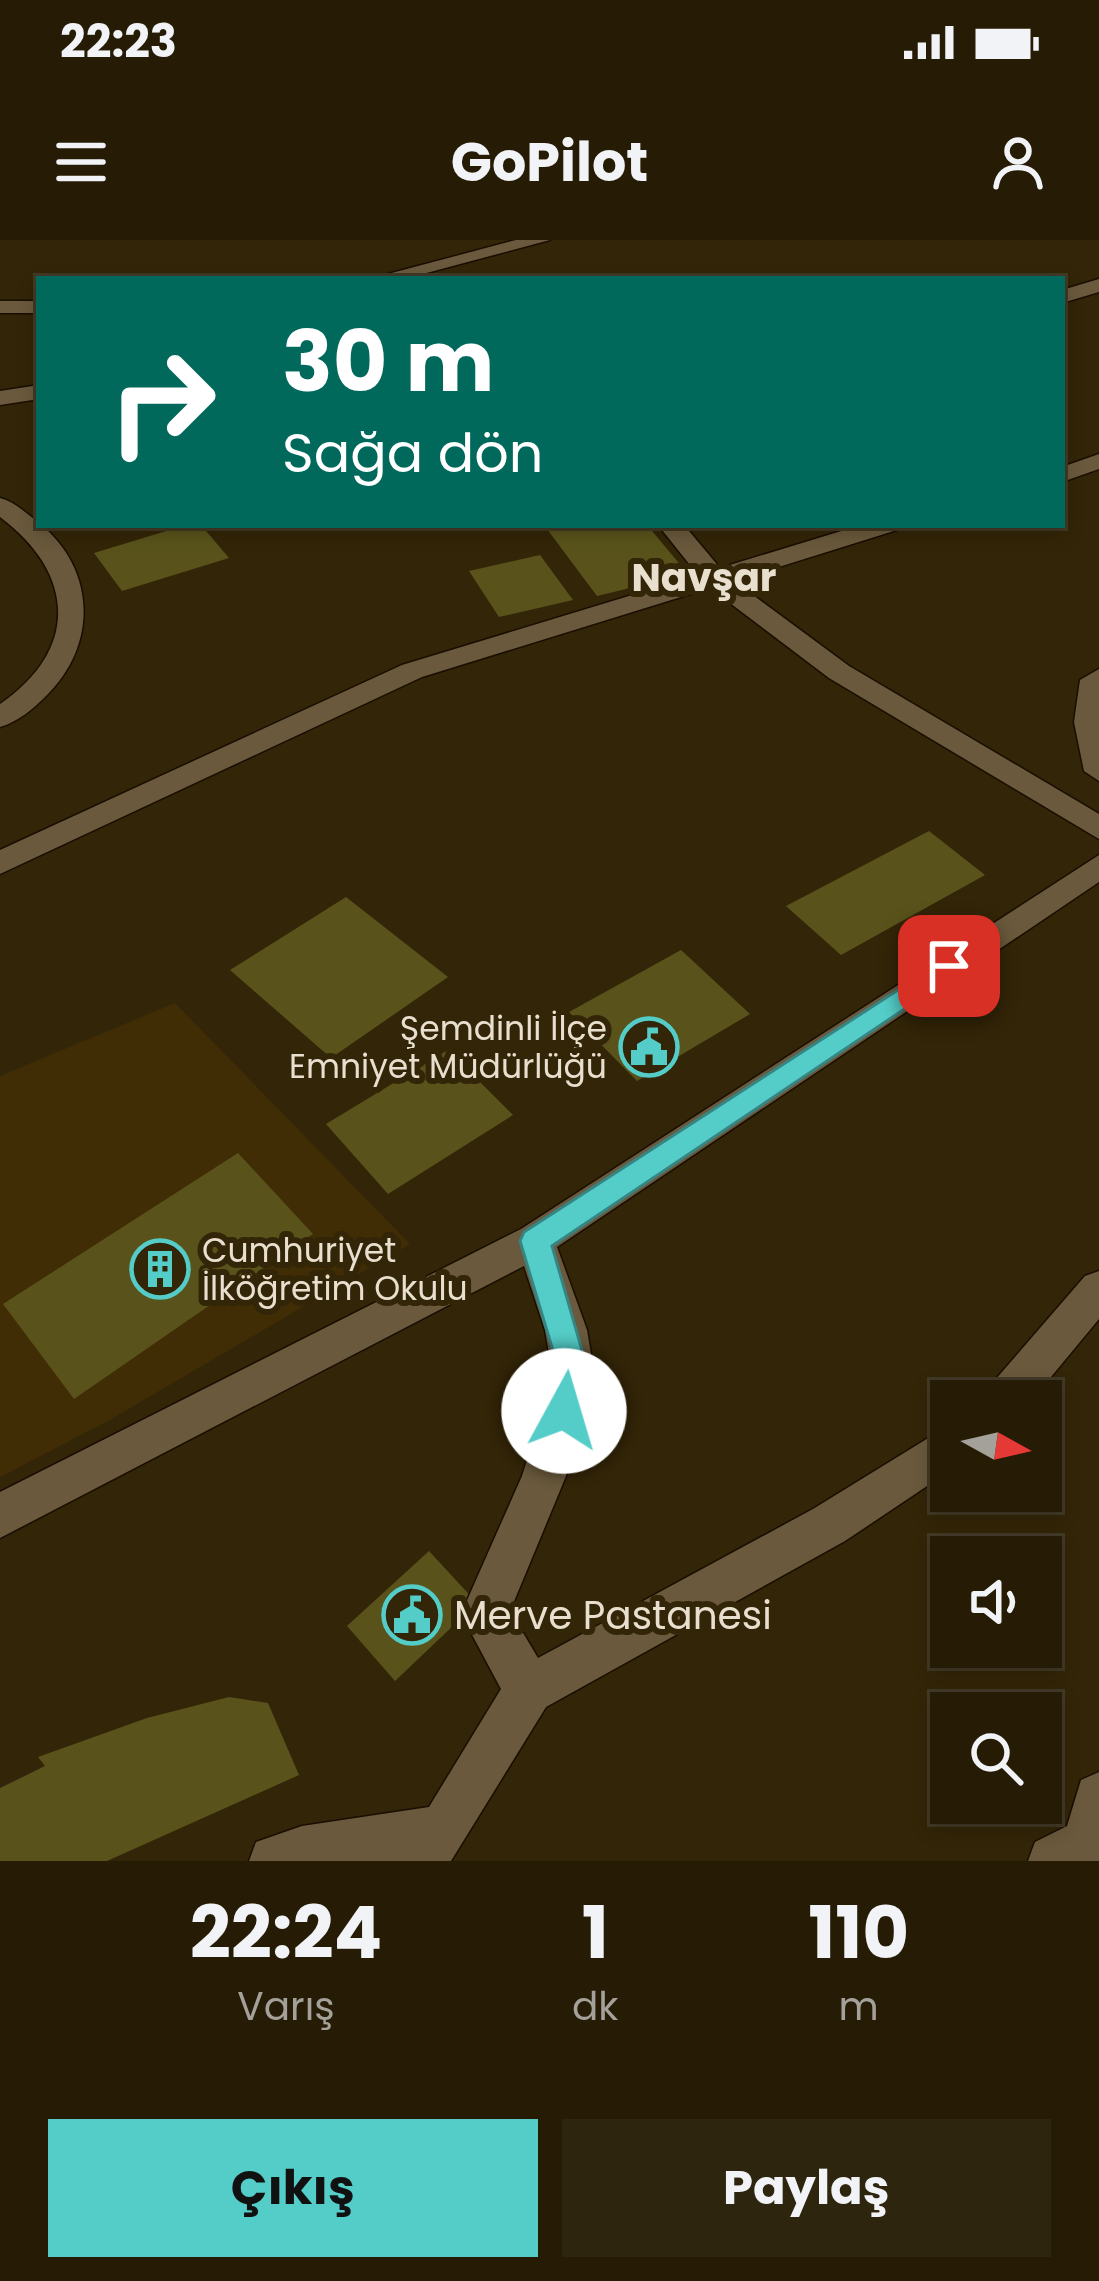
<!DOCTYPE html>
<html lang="tr">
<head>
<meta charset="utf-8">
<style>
  :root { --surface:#261c05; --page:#2e250f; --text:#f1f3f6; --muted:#a4a19a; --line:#423a27; --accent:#54cdc8 }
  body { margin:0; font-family:Poppins,sans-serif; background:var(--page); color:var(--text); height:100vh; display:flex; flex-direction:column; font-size:45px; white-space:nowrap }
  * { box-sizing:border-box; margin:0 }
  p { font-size:39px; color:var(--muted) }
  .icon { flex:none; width:66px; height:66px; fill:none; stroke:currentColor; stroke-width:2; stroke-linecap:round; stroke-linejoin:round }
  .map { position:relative; height:1621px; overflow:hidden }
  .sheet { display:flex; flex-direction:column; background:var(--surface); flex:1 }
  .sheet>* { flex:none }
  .banner { position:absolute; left:36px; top:36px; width:1029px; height:252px; border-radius:0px; box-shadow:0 6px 18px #0003,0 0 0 3px var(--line); background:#00695c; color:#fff; overflow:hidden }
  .needle { width:78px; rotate:98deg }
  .fabs { position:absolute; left:930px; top:1140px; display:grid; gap:24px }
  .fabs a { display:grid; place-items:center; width:132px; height:132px; border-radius:0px; background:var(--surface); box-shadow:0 6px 18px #0003,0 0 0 3px var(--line); font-size:60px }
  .pin { position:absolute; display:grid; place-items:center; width:102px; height:102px; color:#fff; margin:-51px; border-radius:24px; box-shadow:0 6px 18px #0006 }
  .me { position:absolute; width:132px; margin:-66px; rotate:6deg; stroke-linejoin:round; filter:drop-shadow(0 0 9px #0008) }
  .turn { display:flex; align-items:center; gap:42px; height:252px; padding:0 48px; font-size:54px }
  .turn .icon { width:156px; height:156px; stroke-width:2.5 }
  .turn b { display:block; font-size:84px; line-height:102px }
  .eta { display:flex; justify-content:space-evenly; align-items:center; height:204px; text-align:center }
  .eta b { font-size:72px; font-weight:700; line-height:84px }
  .cta { display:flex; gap:24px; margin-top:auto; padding:24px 48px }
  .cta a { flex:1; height:138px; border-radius:0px; background:var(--accent); color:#111; font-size:48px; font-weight:700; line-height:138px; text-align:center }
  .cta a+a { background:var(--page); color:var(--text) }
  .status { display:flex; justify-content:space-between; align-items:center; height:84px; padding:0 60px; background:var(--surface); direction:ltr }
  .status svg { height:33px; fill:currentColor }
  header { display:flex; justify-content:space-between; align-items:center; height:156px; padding:0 48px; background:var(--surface); font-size:54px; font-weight:700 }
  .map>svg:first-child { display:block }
</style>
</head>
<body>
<div class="status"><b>22:23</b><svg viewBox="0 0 49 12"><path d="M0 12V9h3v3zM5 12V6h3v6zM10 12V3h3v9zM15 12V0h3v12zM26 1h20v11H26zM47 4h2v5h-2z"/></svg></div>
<header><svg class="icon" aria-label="menu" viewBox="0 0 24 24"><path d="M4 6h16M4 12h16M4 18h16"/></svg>GoPilot<svg class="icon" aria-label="person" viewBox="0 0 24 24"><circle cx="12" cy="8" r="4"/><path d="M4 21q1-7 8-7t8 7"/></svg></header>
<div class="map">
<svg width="1099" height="1621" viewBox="0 0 1099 1621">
  <rect width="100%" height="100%" fill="#332507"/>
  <path fill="#402d06" d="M175 763 410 1004 108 1181 0 1237V836Z"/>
  <g fill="#59531b">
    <path d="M186 285H201L229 318 122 351 94 313Z"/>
    <path d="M544 285H647L688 334 597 356Z"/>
    <path d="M540 315 573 360 499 377 469 331Z"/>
    <path d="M929 591 985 635 841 715 786 666Z"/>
    <path d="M346 657 448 737 331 818 230 730Z"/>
    <path d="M681 710 750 774 637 841 569 772Z"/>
    <path d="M448 810 513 875 388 954 326 884Z"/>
    <path d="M238 913 313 994 74 1159 3 1064Z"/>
    <path d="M429 1311 477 1363 395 1441 347 1386Z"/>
    <path d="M229 1457 268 1463 299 1535 107 1621H0V1548L45 1526 38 1517 147 1478Z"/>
  </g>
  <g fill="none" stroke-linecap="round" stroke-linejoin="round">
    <g stroke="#190e00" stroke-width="3">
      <g id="minor">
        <path d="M516 0H550L404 39H369Z"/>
        <path d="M1099 39V52L1062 63V50Z"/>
        <rect x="0" y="61" width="39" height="12"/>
        <path d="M39 145V159L0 165V151Z"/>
        <path d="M1099 214V229L1062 242V227Z"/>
        <path d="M0 258C15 262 27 274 39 283 95 328 99 403 47 455 33 469 18 482 0 487V464C80 409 75 333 0 277Z"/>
        <path d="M658 285H684L720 328 861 285H901L897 290 734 341 849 426 1099 574V599L829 438 710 348 422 437 0 634V610L402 425 698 335Z"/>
        <path d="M1099 429V541L1084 531 1074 482 1080 440Z"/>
        <path d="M1099 615V642L557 1007 587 1090 595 1138 566 1236 510 1371 538 1418 813 1269 951 1184V1230L845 1301 546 1467 451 1621H249L256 1602 302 1586 429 1567 501 1449 461 1374 522 1236 553 1138 545 1090 524 1026 0 1298V1252L521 989Z"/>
        <path d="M1099 1031V1079L1031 1161H982L989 1147 1085 1036Z"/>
        <path d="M1099 1532V1621H1028L1035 1602 1067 1586 1081 1540Z"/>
      </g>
    </g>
    <use href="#minor" fill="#6a593c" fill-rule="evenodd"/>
  </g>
  <path fill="#54cdc8" stroke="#378582" stroke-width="3" d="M949 717 962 726 958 733 552 1006 590 1138 575 1181 564 1186 552 1181 547 1171 557 1138 554 1114 520 1001 524 992Z"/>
  <defs>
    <g id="civic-ring" transform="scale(3)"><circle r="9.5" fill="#332507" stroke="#54cdc8" stroke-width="1.5"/><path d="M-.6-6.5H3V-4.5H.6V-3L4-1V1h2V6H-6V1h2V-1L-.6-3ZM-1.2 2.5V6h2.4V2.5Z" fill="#54cdc8"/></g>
    <g id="building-ring" transform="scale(3)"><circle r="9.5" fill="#332507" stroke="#54cdc8" stroke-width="1.5"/><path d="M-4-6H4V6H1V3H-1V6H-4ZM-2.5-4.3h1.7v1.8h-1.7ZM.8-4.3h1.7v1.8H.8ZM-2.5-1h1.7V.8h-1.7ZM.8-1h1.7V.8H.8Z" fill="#54cdc8"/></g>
  </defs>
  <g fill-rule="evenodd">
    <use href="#civic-ring" x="649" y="807"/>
    <use href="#building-ring" x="160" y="1029"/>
    <use href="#civic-ring" x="412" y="1375"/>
  </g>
  <g text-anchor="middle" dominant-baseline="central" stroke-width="12" stroke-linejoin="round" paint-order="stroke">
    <g font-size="33" fill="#e8dfce" stroke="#332507" text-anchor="end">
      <text x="607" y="788">Şemdinli İlçe<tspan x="607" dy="38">Emniyet Müdürlüğü</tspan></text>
      <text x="202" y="1010" text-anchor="start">Cumhuriyet<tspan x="202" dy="38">İlköğretim Okulu</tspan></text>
    </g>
    <g font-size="39" font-weight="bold" fill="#e8dfce" stroke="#332507">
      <text x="704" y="337">Navşar</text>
    </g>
    <g font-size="39" fill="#e8dfce" stroke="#332507" text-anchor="start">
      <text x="454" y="1375">Merve Pastanesi</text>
    </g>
  </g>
</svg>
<div class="fabs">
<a><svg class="needle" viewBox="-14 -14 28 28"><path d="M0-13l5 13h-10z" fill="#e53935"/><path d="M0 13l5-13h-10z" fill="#a4a19a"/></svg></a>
<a><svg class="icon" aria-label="sound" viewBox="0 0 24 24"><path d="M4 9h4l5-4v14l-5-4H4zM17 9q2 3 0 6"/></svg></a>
<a><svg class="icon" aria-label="search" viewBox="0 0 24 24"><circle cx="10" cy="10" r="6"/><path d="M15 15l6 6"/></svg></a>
</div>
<div class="pin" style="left:949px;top:726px;background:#d93025"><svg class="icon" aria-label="arrive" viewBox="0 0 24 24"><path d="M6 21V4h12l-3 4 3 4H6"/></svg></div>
<svg class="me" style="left:564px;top:1171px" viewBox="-20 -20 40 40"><circle r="19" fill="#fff"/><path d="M0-13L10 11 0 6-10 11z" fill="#54cdc8"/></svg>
<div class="banner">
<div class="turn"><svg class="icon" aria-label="right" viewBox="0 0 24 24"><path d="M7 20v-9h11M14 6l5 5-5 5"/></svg><div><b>30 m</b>Sağa dön</div></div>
</div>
</div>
<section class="sheet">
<div class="eta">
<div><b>22:24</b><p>Varış</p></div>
<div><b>1</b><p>dk</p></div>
<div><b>110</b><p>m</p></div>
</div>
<div class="cta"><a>Çıkış</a><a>Paylaş</a></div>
</section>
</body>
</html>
